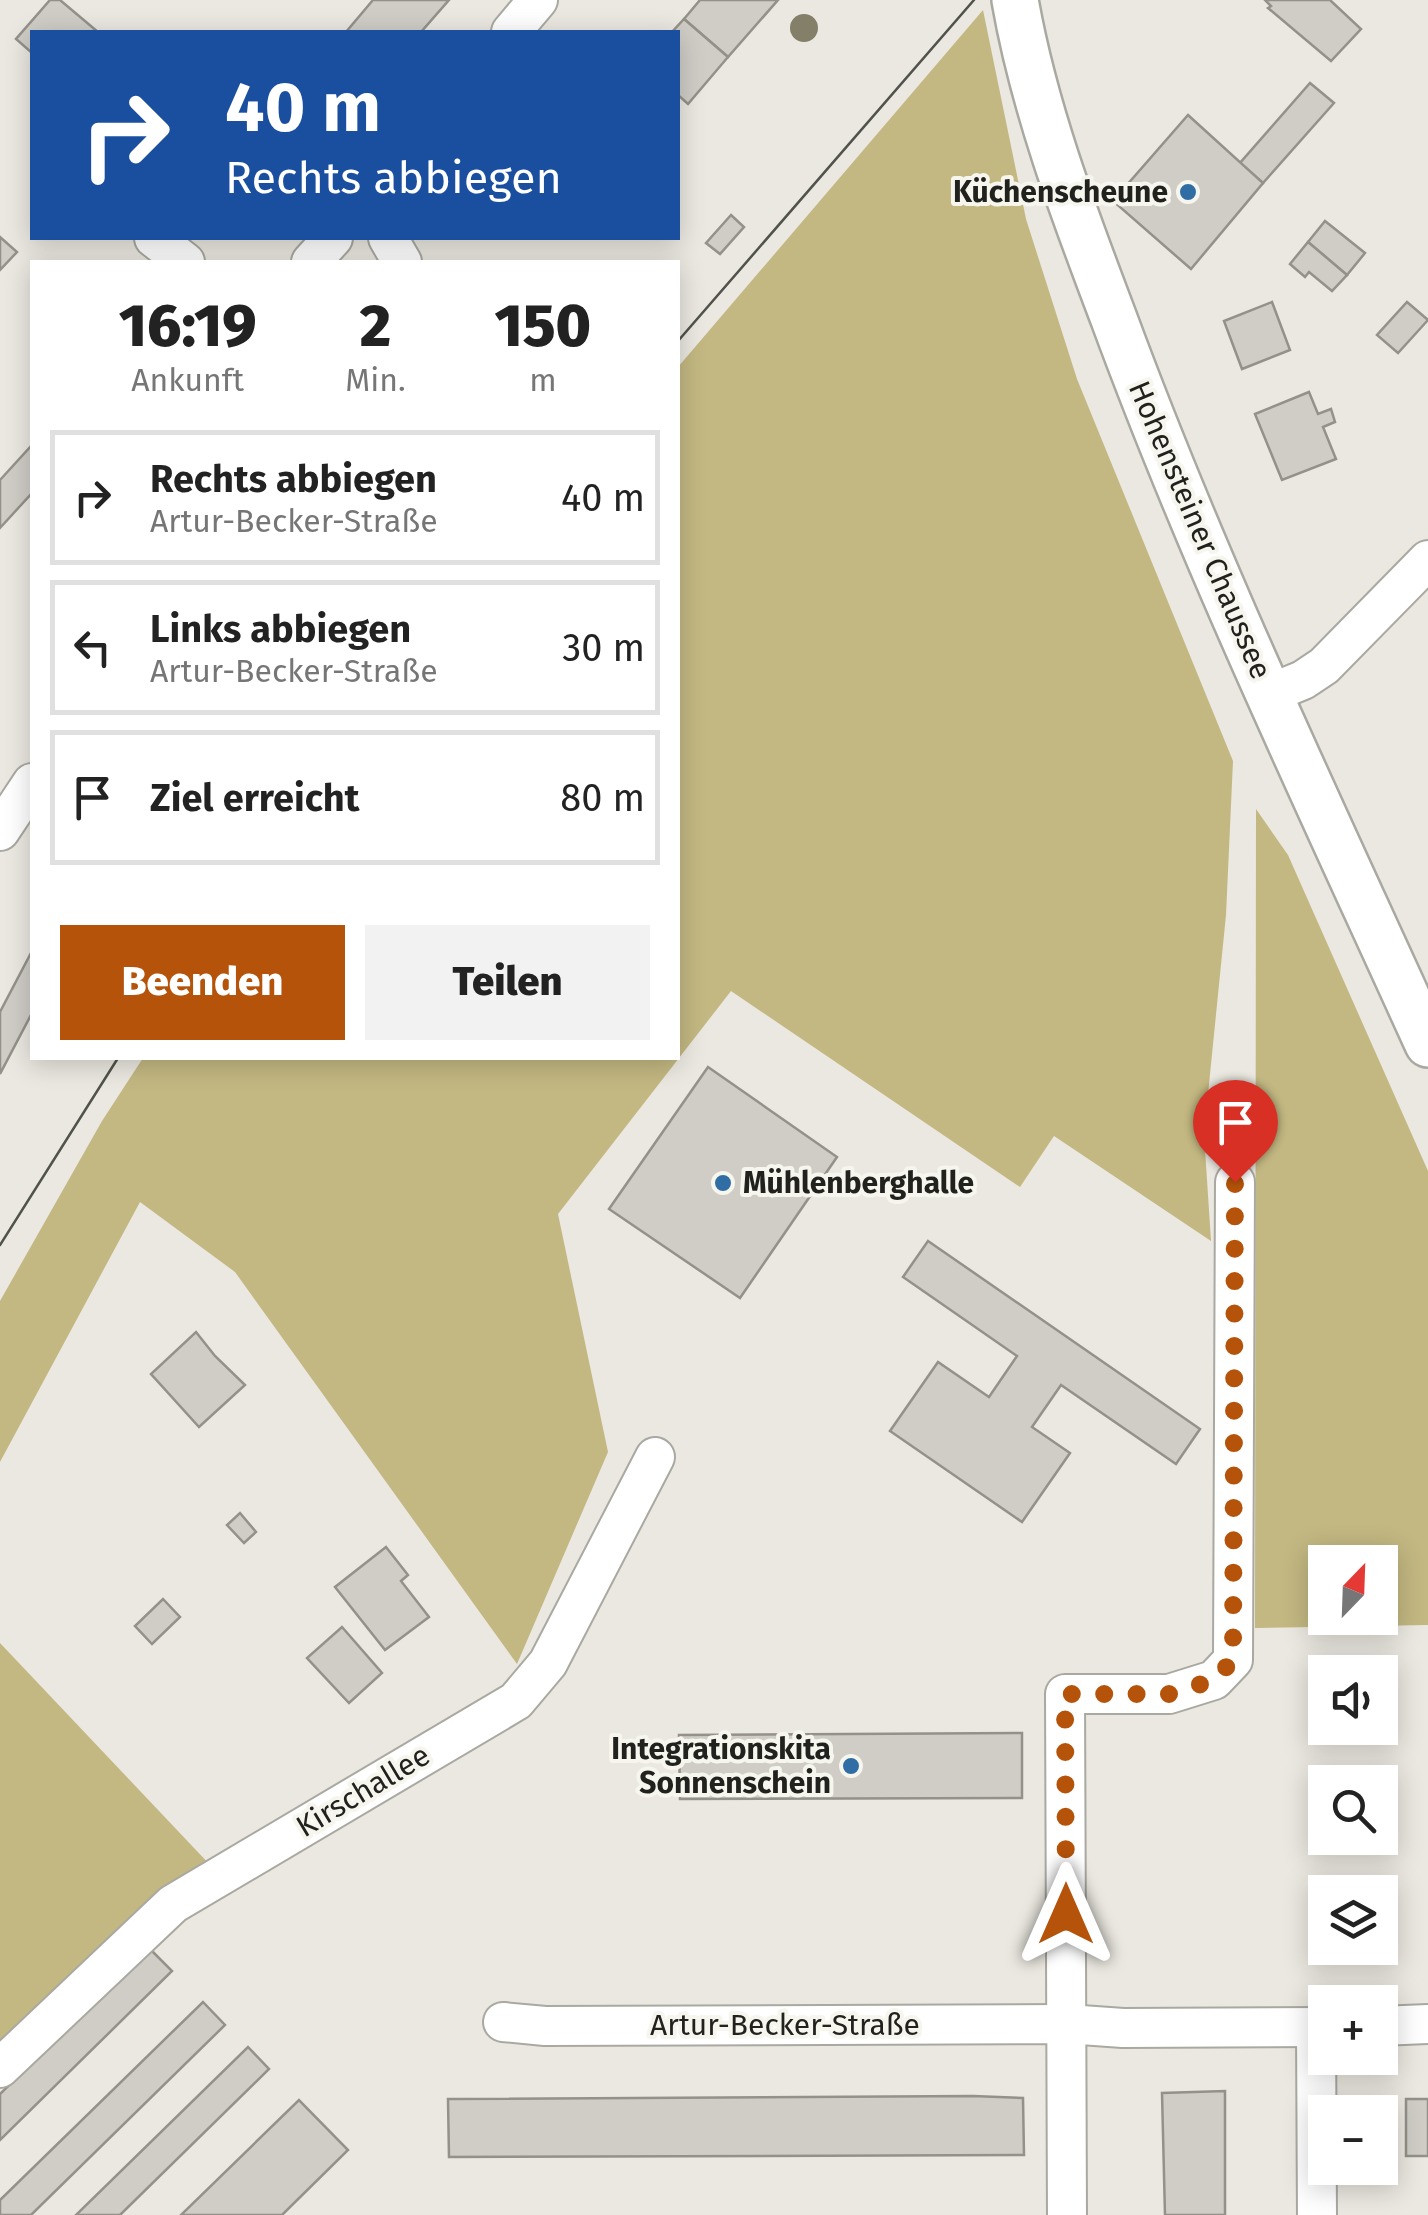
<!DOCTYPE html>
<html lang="de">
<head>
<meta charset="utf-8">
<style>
  :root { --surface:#fff; --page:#f2f2f2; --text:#222; --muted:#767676; --line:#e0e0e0; --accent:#b45309 }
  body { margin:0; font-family:"Fira Sans",sans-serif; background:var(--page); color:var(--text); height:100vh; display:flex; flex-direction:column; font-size:38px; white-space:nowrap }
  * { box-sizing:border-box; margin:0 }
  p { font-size:32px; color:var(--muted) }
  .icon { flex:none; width:55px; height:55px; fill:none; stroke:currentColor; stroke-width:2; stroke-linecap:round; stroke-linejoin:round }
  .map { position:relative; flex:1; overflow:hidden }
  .details { position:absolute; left:30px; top:260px; width:650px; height:800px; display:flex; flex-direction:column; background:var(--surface); border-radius:0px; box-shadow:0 5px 25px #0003 }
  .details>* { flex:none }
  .top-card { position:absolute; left:30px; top:30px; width:650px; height:210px; border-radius:0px; box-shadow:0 5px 25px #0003; background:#1a4fa0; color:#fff; overflow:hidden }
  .needle { width:65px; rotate:23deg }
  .tools { position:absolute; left:1308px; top:1545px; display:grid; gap:20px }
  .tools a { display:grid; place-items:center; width:90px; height:90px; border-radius:0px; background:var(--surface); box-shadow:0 5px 25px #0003; font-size:50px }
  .pin { position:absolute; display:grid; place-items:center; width:85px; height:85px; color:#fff; margin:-102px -42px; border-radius:50% 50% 50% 0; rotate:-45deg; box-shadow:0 0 10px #0007 }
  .pin .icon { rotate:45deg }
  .me { position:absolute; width:110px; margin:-55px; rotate:0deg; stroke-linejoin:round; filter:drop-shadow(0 0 8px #0008) }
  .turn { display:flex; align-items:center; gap:35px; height:210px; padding:0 30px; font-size:45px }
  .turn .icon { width:130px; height:130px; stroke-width:2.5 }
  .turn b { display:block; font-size:70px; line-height:85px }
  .eta { display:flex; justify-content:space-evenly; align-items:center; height:170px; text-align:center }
  .eta b { font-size:60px; font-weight:800; line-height:70px }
  .cta { display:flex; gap:20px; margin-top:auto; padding:20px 30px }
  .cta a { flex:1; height:115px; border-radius:0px; background:var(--accent); color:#fff; font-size:40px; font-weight:800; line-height:115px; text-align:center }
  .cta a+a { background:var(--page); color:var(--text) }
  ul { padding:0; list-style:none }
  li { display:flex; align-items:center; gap:30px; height:135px; margin:0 20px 15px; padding:0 10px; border:5px solid var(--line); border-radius:0px }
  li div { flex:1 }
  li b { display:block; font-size:38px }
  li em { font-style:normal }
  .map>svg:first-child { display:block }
</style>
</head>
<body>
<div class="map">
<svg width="1428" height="2215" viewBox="0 0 1428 2215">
  <rect width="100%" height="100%" fill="#eae8e0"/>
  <g fill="#c3b882" fill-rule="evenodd">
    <path d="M983 10 1026 219 1077 379 1233 761 1226 915 1204 1134 1211 1241 1054 1136 1020 1187 731 991 558 1214 608 1452 517 1664 235 1272 140 1202 0 1462V1301L102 1121 143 1058H678V367Z"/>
    <path d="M1256 809 1288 855 1428 1171V1625L1255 1628ZM1380 1562V1618H1325V1562Z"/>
    <path d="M0 1643 212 1867 0 2052Z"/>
  </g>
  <g fill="#cfcdc6" stroke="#93918a" stroke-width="2.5">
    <path d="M50 0H60L98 32H32V53L16 39Z"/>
    <path d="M373 0H449L421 32H346Z"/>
    <path d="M700 0H778L728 57 684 19Z"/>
    <path d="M1265 0H1330L1361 29 1331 61 1268 8 1271 6Z"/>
    <path d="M684 19 728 57 688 104 678 95V32H672Z"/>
    <path d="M1310 83 1334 103 1263 183 1240 163Z"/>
    <path d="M1188 115 1263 183 1191 269 1113 201Z"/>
    <path d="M731 215 744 227 720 254 706 243Z"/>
    <path d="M1325 221 1365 253 1347 275 1308 242Z"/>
    <path d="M0 237 17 252 0 270Z"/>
    <path d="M1308 242 1347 275 1332 291 1309 272 1305 277 1290 264Z"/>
    <path d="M1272 302 1290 350 1242 369 1224 321Z"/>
    <path d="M1407 302 1428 320 1398 353 1377 335Z"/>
    <path d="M1309 392 1318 414 1331 409 1335 422 1323 427 1336 459 1282 480 1255 414Z"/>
    <path d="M32 445V493L0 528V480Z"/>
    <path d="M32 951V1013L0 1074V1012Z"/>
    <path d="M708 1067 837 1157 740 1298 609 1209Z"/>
    <path d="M928 1241 1200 1429 1176 1464 1061 1385 1032 1427 1070 1453 1022 1522 890 1431 938 1362 989 1397 1017 1356 903 1277Z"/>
    <path d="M196 1332 215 1356 245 1385 199 1427 151 1374Z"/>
    <path d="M240 1513 256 1532 244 1543 227 1525Z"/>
    <path d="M386 1547 408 1575 401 1581 429 1617 385 1650 335 1587Z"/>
    <path d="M163 1599 180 1617 152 1644 135 1626Z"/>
    <path d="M342 1627 382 1673 349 1703 307 1658Z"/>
    <path d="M1022 1733V1798L680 1799 679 1735Z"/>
    <path d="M149 1948 172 1971 0 2140V2094Z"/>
    <path d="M203 2002 225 2025 31 2215H0V2200Z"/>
    <path d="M248 2047 269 2069 120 2215H76Z"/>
    <path d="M1225 2091V2215H1165L1162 2093Z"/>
    <path d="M973 2096 1023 2098 1024 2155 449 2157 448 2099Z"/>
    <rect x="1406" y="2099" width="22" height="57"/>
    <path d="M299 2100 348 2150 282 2215H181Z"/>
  </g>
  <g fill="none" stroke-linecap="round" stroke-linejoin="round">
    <g stroke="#aaa9a1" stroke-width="42">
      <g id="minor">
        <path d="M511 32 538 0"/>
        <path d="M154 238 185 262"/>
        <path d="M388 238 402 262"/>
        <path d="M311 262 333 238"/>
        <path d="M1269 694 1303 680 1324 666 1428 560"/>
        <path d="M0 831 32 783"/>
        <path d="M503 2022 545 2026 1067 2024 1123 2028 1325 2027"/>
        <path d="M1380 2026 1428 2024"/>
        <path d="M1316 2028 1317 2215"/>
        <path d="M0 2068 173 1904 516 1701 548 1663 655 1457"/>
        <path d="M1067 2215 1065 1694H1169L1214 1680 1233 1660 1235 1182"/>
      </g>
    </g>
    <g stroke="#aaa9a1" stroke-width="50">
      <path id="major" d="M1015 0C1034 109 1075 216 1114 319 1205 566 1319 804 1428 1044"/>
    </g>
    <use href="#minor" stroke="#fff" stroke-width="38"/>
    <use href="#major" stroke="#fff" stroke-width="45"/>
    <g stroke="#52524d" stroke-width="2.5">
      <path d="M678 341 974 0"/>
      <path d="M0 1245 118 1058"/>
    </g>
  </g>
  <circle fill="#847f68" cx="804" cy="28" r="14"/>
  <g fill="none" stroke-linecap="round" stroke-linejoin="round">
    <path stroke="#b45309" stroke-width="18" stroke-dasharray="0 32.4" d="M1066 1914 1065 1694H1169L1214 1680 1233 1660 1235 1182"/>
  </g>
  <g fill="#2f6da4" stroke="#f7f6ee" stroke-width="4">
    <circle cx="1188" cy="192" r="10"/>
    <circle cx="723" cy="1183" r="10"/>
    <circle cx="851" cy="1766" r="10"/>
  </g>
  <g text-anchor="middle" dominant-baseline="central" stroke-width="8" stroke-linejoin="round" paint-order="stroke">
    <g font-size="30" font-weight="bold" fill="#21211e" stroke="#f7f6ee" text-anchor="end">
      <text x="1168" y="192">Küchenscheune</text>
      <text x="743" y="1183" text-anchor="start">Mühlenberghalle</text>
      <text x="831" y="1749">Integrationskita<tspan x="831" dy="34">Sonnenschein</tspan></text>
    </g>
    <g font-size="30" fill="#21211e" stroke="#f7f6ee">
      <text transform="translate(1200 530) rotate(67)">Hohensteiner Chaussee</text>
      <text transform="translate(363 1791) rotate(-31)">Kirschallee</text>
      <text x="785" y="2025">Artur-Becker-Straße</text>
    </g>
  </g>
</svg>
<div class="tools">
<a><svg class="needle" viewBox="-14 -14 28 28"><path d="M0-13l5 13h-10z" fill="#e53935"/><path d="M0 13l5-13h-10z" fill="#767676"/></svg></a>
<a><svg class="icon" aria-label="sound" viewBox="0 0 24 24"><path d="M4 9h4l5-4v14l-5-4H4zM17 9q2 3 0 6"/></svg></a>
<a><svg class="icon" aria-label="search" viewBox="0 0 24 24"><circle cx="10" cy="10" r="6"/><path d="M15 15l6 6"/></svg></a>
<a><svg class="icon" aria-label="layers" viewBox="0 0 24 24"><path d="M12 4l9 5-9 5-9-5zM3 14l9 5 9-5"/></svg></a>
<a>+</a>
<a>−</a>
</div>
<div class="pin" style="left:1235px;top:1182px;background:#d93025"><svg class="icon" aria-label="arrive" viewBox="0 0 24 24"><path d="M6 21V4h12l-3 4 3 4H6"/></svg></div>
<svg class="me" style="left:1066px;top:1914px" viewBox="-20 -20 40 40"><path d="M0-17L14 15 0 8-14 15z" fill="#b45309" stroke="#fff" stroke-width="4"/></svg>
<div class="top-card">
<div class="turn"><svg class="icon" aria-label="right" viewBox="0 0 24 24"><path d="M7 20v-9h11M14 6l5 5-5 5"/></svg><div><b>40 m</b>Rechts abbiegen</div></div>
</div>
<section class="details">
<div class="eta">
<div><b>16:19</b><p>Ankunft</p></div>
<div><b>2</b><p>Min.</p></div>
<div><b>150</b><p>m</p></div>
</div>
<ul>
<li><svg class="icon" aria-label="right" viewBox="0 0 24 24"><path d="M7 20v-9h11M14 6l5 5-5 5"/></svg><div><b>Rechts abbiegen</b><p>Artur-Becker-Straße</p></div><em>40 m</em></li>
<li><svg class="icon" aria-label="left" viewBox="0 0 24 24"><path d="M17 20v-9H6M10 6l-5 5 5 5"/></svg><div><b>Links abbiegen</b><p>Artur-Becker-Straße</p></div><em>30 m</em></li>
<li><svg class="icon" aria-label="arrive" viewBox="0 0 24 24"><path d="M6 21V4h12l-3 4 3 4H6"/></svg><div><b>Ziel erreicht</b></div><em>80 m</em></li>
</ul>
<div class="cta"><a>Beenden</a><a>Teilen</a></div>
</section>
</div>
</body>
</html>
